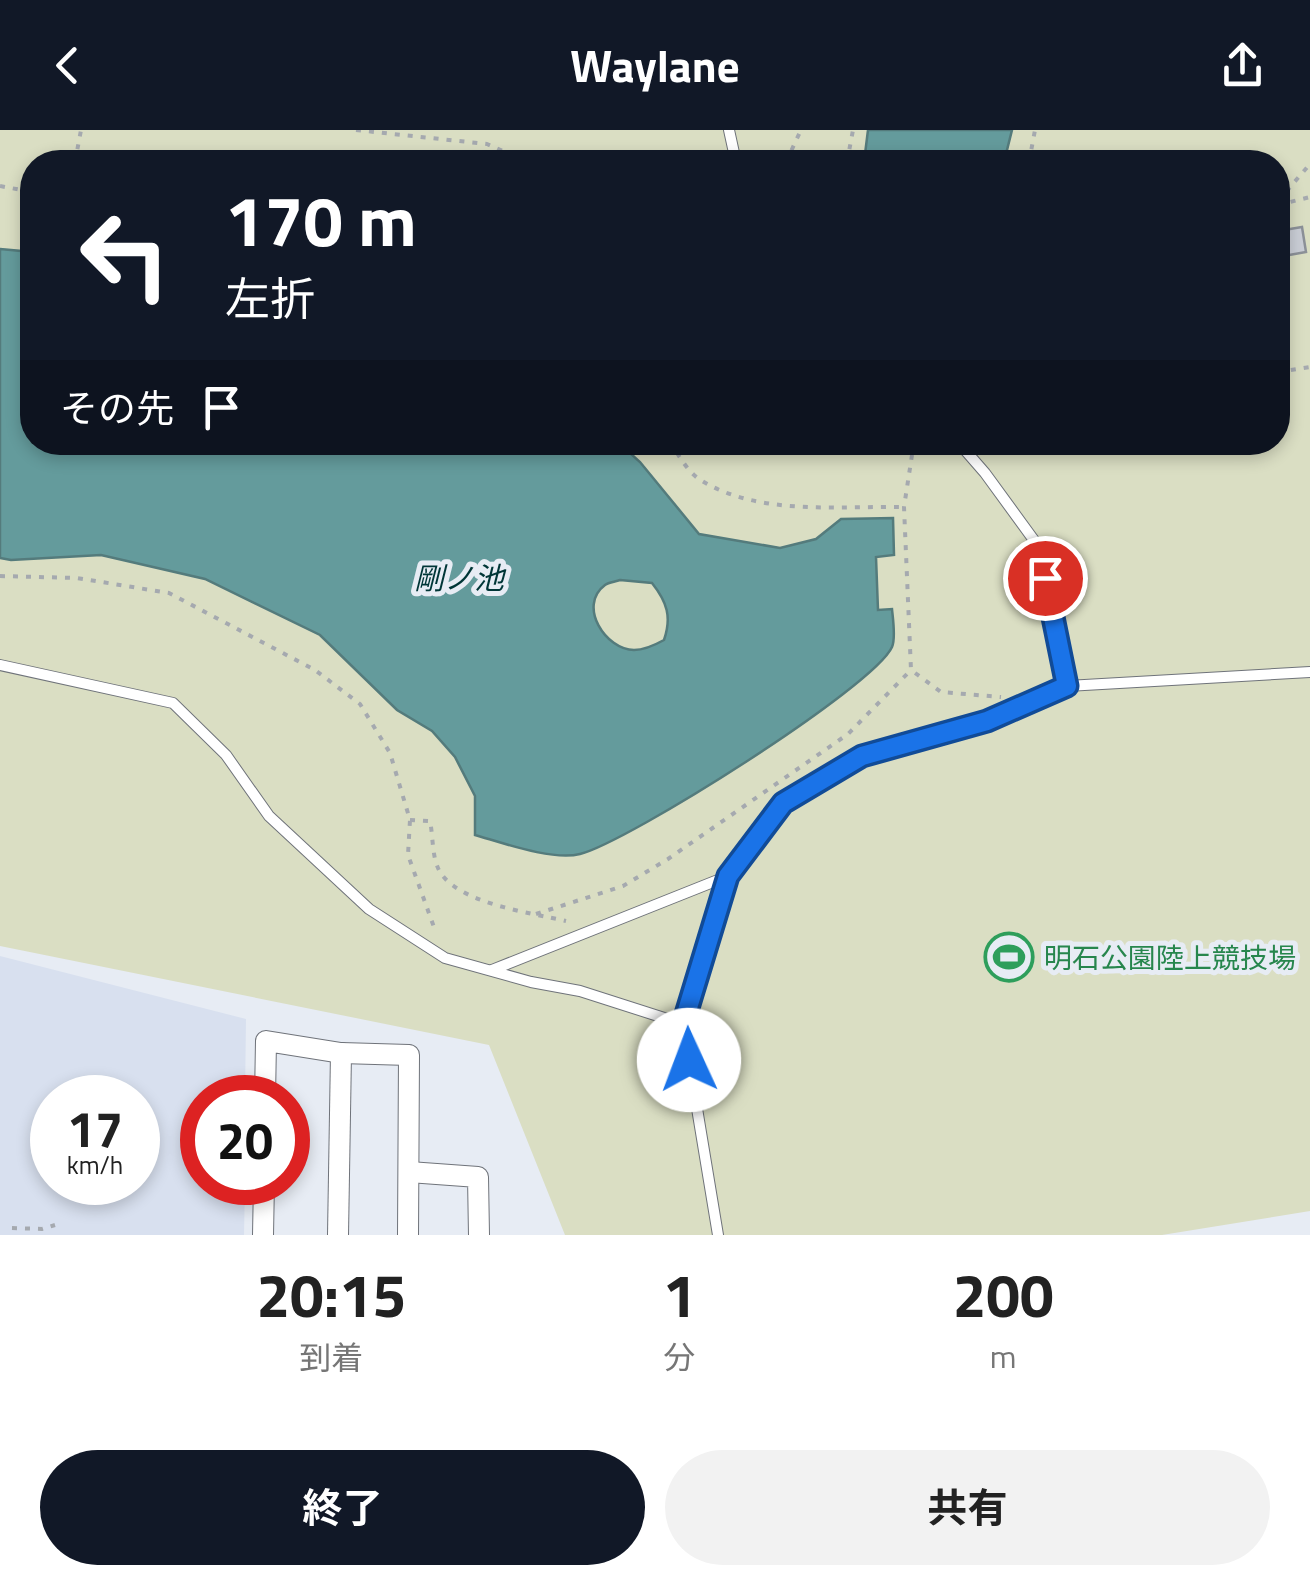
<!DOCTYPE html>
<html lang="ja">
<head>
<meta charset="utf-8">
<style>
  :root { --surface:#fff; --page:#f2f2f2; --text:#222; --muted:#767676; --accent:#111827 }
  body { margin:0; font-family:"Titillium Web","Noto Sans JP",sans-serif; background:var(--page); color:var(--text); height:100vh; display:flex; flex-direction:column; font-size:38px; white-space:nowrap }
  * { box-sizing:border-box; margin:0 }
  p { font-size:32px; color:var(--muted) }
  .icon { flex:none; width:55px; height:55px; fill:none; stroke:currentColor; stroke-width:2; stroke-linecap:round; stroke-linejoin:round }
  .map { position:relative; height:1105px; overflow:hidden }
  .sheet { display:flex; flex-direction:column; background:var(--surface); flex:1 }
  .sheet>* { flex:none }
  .banner { position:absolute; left:20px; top:20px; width:1270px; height:305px; border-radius:40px; box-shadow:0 5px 15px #0003; background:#111827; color:#fff; overflow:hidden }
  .speed { position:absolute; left:30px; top:945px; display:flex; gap:20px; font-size:50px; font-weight:700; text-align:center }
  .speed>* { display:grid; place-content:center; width:130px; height:130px; border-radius:50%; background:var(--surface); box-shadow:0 5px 15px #0003; line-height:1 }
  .speed small { font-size:25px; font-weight:400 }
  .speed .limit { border:15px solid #d22; background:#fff; color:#111 }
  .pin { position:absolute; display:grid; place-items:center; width:85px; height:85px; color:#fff; margin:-42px; border:5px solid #fff; border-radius:50%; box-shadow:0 2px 10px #0007 }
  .me { position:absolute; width:110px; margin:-55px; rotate:358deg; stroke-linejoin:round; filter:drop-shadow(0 0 8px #0008) }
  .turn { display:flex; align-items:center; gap:35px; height:210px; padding:0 40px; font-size:45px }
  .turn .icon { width:130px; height:130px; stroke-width:2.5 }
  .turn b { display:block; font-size:70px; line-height:85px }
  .then { display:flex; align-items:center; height:95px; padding:0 40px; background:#0003; gap:20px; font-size:38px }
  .eta { display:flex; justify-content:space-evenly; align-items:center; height:170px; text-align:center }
  .eta b { font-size:60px; font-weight:700; line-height:70px }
  .cta { display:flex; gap:20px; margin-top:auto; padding:20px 40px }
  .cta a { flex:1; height:115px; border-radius:60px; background:var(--accent); color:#fff; font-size:40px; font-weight:700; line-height:115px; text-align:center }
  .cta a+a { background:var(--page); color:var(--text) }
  header { display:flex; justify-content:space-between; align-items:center; height:130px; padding:0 40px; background:var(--accent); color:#fff; font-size:45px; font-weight:700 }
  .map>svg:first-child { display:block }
</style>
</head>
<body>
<header><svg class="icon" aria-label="back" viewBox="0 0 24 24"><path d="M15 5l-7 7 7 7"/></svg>Waylane<svg class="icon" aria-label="share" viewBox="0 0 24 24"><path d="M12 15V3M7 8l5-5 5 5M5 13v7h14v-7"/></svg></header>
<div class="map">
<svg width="1310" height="1105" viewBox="0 0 1310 1105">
  <rect width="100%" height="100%" fill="#e7ecf4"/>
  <path fill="#d8e0ef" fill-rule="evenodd" d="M0 826 246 889 245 967 202 968V1052L245 1053 244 1105H0ZM52 968H138V1052H52Z"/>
  <path fill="#dadec3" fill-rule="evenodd" d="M0 0H1310V1081L1162 1105H565L489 915 0 816ZM32 32H1278V312H32Z"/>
  <g fill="#649b9c" stroke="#547b7c" stroke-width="2.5" fill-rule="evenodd">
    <path d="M868 0H1012L1004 32H864Z"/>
    <path d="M0 119 32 122V312L619 313 640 332 699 404 780 418 816 409 841 389 893 388 894 425 876 427 878 480 892 479C893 490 896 508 892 517 874 557 628 712 580 724 553 731 503 713 475 705V666L455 627 432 601 397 580 320 505 205 449 101 425 11 430 0 428ZM620 450 652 453C667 472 672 487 664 510 655 515 644 520 634 520 606 520 577 476 605 455 609 452 615 452 620 450Z"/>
  </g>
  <path fill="#caced6" stroke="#8c9198" stroke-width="2.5" d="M1302 97 1306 122 1278 127V101Z"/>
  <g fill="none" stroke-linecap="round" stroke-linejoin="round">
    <g stroke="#6f737a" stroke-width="12">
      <g id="service">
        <path d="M729 0 736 32"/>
        <path d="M958 312 985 343 1036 413 1054 483 1067 556"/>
        <path d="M0 535 173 573 226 625 269 686 369 779 445 828 531 852 580 861 683 894"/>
        <path d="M492 840 728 746"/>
        <path d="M718 1105 683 894 728 746 783 673 862 626 987 591 1067 556 1310 542"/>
      </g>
    </g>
    <g stroke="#6f737a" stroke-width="22">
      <g id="minor">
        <path d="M265 968 266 911 341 923 409 925 408 1105"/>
        <path d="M409 1042 478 1047 479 1105"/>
        <path d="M263 1105 264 1052"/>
        <path d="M338 1105 341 923"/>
      </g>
    </g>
    <g stroke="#a5a9af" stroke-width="4" stroke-dasharray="5 8" stroke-linecap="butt">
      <path d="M356 0 487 14 528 32"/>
      <path d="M75 32 81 0"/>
      <path d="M193 32H240"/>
      <path d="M786 32 801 0"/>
      <path d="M847 32 853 0"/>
      <path d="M1029 32 1035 0"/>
      <path d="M0 56 32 62"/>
      <path d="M1278 71 1310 34"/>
      <path d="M1278 75 1310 67"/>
      <path d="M1278 242 1310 237"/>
      <path d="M670 312C678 324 687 341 699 349 756 386 838 376 903 377"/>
      <path d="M914 312 904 377 911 540 941 562 1001 567"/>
      <path d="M0 446 77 448 169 463 315 540 360 574 390 623 410 690 408 725 435 800"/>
      <path d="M410 690 430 691C433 705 432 725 438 738 453 773 532 783 566 791"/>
      <path d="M536 784 623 756 668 729 848 604 911 540"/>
      <path d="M12 1098 42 1099 55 1095"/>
    </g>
    <use href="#service" stroke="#fff" stroke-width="10"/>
    <use href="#minor" stroke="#fff" stroke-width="20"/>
  </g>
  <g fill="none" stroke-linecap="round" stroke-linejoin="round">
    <g stroke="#114b97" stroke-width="25">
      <path id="route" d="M689 930 683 894 728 746 783 673 862 626 987 591 1067 556 1045 448"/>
    </g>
    <use href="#route" stroke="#1a73e8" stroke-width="18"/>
  </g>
  <defs>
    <g id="stadium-ring" transform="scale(2.5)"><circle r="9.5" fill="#e7ecf4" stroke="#2e9e5b" stroke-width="1.5"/><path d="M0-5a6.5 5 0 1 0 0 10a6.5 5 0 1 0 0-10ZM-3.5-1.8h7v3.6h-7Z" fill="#2e9e5b"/></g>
  </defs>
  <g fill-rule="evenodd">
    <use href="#stadium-ring" x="1009" y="827"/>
  </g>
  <g text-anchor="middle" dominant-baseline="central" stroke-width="10" stroke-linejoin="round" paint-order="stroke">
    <g font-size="28" fill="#27864d" stroke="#e7ecf4" text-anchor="start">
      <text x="1044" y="827">明石公園陸上競技場</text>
    </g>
    <g font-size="30" font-style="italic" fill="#003637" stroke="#e7ecf4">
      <text x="459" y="448">剛ノ池</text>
    </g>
  </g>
</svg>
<div class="speed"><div>17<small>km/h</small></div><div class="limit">20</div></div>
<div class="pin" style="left:1045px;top:448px;background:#d93025"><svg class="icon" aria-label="arrive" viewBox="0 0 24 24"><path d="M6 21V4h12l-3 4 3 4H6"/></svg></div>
<svg class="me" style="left:689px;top:930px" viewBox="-20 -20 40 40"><circle r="19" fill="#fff"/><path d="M0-13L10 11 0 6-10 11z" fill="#1a73e8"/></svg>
<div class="banner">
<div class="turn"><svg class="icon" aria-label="left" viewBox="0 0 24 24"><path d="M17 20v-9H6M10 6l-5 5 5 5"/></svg><div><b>170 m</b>左折</div></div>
<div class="then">その先<svg class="icon" aria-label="arrive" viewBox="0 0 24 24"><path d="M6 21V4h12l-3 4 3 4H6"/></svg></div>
</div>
</div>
<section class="sheet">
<div class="eta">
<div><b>20:15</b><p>到着</p></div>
<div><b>1</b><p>分</p></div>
<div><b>200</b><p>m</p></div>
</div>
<div class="cta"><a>終了</a><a>共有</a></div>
</section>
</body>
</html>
